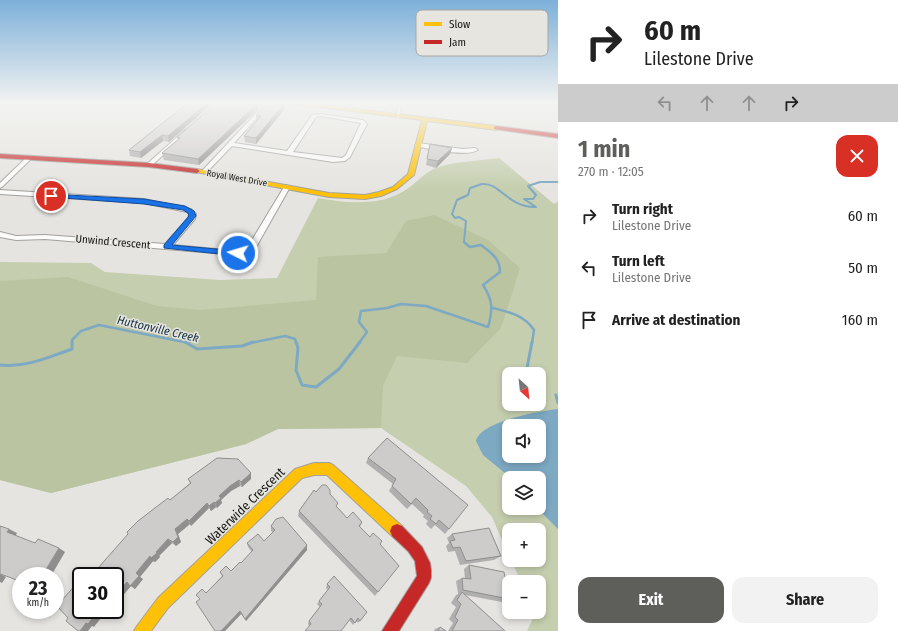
<!DOCTYPE html>
<html lang="en">
<head>
<meta charset="utf-8">
<style>
  :root { --surface:#fff; --page:#f2f2f2; --text:#222; --muted:#767676; --accent:#5e5e5b }
  body { margin:0; font-family:"Fira Sans Condensed",sans-serif; background:var(--page); color:var(--text); height:100vh; display:flex; flex-direction:column; font-size:15px; white-space:nowrap }
  * { box-sizing:border-box; margin:0 }
  p { font-size:13px; color:var(--muted) }
  .icon { flex:none; width:22px; height:22px; fill:none; stroke:currentColor; stroke-width:2; stroke-linecap:round; stroke-linejoin:round }
  .map { position:relative; flex:1; overflow:hidden }
  .side { display:flex; flex-direction:column; background:var(--surface); width:340px }
  .side>* { flex:none }
  .banner { background:#fff; color:var(--text); overflow:hidden }
  .needle { width:26px; rotate:153deg }
  .tools { position:absolute; left:502px; top:367px; display:grid; gap:8px }
  .tools a { display:grid; place-items:center; width:44px; height:44px; border-radius:8px; background:var(--surface); box-shadow:0 2px 6px #0003; font-size:20px }
  .speed { position:absolute; left:12px; top:567px; display:flex; gap:8px; font-size:20px; font-weight:700; text-align:center }
  .speed>* { display:grid; place-content:center; width:52px; height:52px; border-radius:50%; background:var(--surface); box-shadow:0 2px 6px #0003; line-height:1 }
  .speed small { font-size:10px; font-weight:400 }
  .speed .limit { border:2px solid #111; border-radius:6px; background:#fff; color:#111 }
  .pin { position:absolute; display:grid; place-items:center; width:34px; height:34px; color:#fff; margin:-17px; border:2px solid #fff; border-radius:50%; box-shadow:0 1px 4px #0007 }
  .me { position:absolute; width:44px; margin:-22px; rotate:275deg; stroke-linejoin:round; filter:drop-shadow(0 0 3px #0008) }
  .turn { display:flex; align-items:center; gap:14px; height:84px; padding:0 20px; font-size:18px }
  .turn .icon { width:52px; height:52px; stroke-width:2.5 }
  .turn b { display:block; font-size:28px; line-height:34px }
  .lanes { display:flex; align-items:center; height:38px; padding:0 20px; background:#0003; justify-content:center; gap:20px; direction:ltr }
  .lanes .off { opacity:.35 }
  .round { display:grid; place-items:center; flex:none; width:42px; height:42px; border-radius:12px; background:var(--page) }
  .summary { display:flex; align-items:center; justify-content:space-between; height:68px; padding:0 20px }
  h1 { font-size:24px; font-weight:700; line-height:30px; color:var(--accent) }
  .button { display:flex; gap:8px; margin-top:auto; padding:8px 20px }
  .button a { flex:1; height:46px; border-radius:12px; background:var(--accent); color:#fff; font-size:16px; font-weight:700; line-height:46px; text-align:center }
  .button a+a { background:var(--page); color:var(--text) }
  ul { padding:0; list-style:none }
  li { display:flex; align-items:center; gap:12px; height:52px; padding:0 20px }
  li div { flex:1 }
  li b { display:block; font-size:15px }
  li em { font-style:normal }
  main { display:flex; flex:1; min-height:0 }
  .map>svg:first-child { display:block }
</style>
</head>
<body>
<main>
<div class="map">
<svg width="558" height="631" viewBox="0 0 558 631">
  <rect width="100%" height="100%" fill="#e5e4e0"/>
  <path fill="#c5ceae" fill-rule="evenodd" d="M499 158 554 204 558 202V631H527L535 614V612H539V582H521L511 560H539V530H509V556L492 517 466 486 381 428 278 429 246 444 51 493 0 480V262L91 263 105 272 220 280 277 278 318 198C346 203 382 207 407 189 419 181 426 170 442 166 460 161 480 161 499 158ZM509 374H539V404H509ZM509 426H539V456H509ZM509 478H539V508H509Z"/>
  <path fill="#bac4a1" d="M434 215 488 240 520 268 501 328 467 363 397 356 383 386 381 428 278 429 246 444 51 493 0 480V281L68 277 157 306 200 310 316 300 318 257 386 253 406 221Z"/>
  <path fill="#7da9c3" fill-rule="evenodd" d="M558 409V529L537 508H539V478H511L483 455 476 441C480 421 541 411 558 409ZM509 426H539V456H509Z"/>
  <g fill="none" stroke-linecap="round" stroke-linejoin="round">
    <path stroke="#7da9c3" stroke-width="2" d="M466 244 464 242 466 221 459 217 455 218 452 214 457 200 468 195 470 188C474 187 478 185 482 184 500 182 508 208 536 207L524 199H533L536 195 528 186 540 182H558"/>
    <g stroke="#7da9c3" stroke-width="2.5">
      <path d="M493 308C509 312 524 315 534 330L532 343"/>
      <path d="M72 343V340L81 331 99 325 189 343"/>
      <path d="M250 343 285 336 295 339 296 343"/>
      <path d="M359 343 367 332 359 322 361 311 387 308 401 304 426 306 488 327C493 310 493 300 483 285L500 272C500 258 491 253 481 245L470 247 465 243"/>
    </g>
    <g stroke="#7da9c3" stroke-width="3">
      <path d="M185 342 197 349 242 346 253 342"/>
      <path d="M296 342 298 348 296 370 302 385 316 387 339 369 360 342"/>
      <path d="M0 365C25 368 49 357 72 349V342"/>
      <path d="M527 368 532 342"/>
      <path d="M556 395 558 403"/>
    </g>
    <g stroke="#a2a19e" stroke-width="3.5">
      <path id="lane" d="M398 117 400 103"/>
    </g>
    <g stroke="#a2a19e" stroke-width="2">
      <g id="street">
        <path d="M238 103 260 105 265 109 234 143 287 151 312 115 321 114 363 120 367 124 350 157 345 161 333 162 232 146 206 173H202V171L260 109 259 107ZM321 116 361 123 346 155 342 158 293 152 316 117Z"/>
        <path d="M185 130 190 131 151 166H147V164Z"/>
        <path d="M418 143 463 149 475 148 478 150C467 157 429 149 416 146L415 145Z"/>
        <path d="M27 157 32 158 2 187 0 188V183Z"/>
        <path d="M287 185 290 187 255 249 238 255 45 239 16 240 0 237V232L16 236 45 235 165 244 188 218 189 214 187 212 144 203 0 194V190L144 199 191 209 196 214 195 219 173 245 237 251 249 245 284 187Z"/>
      </g>
    </g>
    <g stroke="#a2a19e" stroke-width="2">
      <g id="slow">
        <path d="M294 103H306L496 126 499 128 496 130 427 121 414 175 397 189 381 196 365 199 329 197 195 172V170L197 169 329 193 365 195 379 192 393 187 408 174 422 120 296 104Z"/>
        <path d="M314 463H329L333 465 402 526 404 531 402 536 397 538 392 536 327 475H314L302 478 168 608 151 631H134L137 626 158 598 295 469Z"/>
      </g>
    </g>
    <g stroke="#a2a19e" stroke-width="2">
      <g id="jam">
        <path d="M496 126 558 134V138L494 129V127Z"/>
        <path d="M0 154 149 163 197 169 200 171 197 173 149 167 0 158Z"/>
        <path d="M397 524 402 526 422 547 430 563 431 570V578L429 583 399 631H382L417 576 415 561 408 551 392 536 390 531 392 526Z"/>
      </g>
    </g>
    <use href="#lane" stroke="#fbfbfa" stroke-width="2.5"/>
    <use href="#street" fill="#fbfbfa" fill-rule="evenodd"/>
    <use href="#slow" fill="#ffc107" fill-rule="evenodd"/>
    <use href="#jam" fill="#c62828" fill-rule="evenodd"/>
  </g>
  <g fill="#b0afaf">
    <path d="M188 103H213L169 142 163 141 141 158 130 156 129 150Z"/>
    <path d="M257 104V110L199 165 164 160 162 153 178 140 177 137Z"/>
    <path d="M284 110 256 144 245 142 244 136 257 121H256V115Z"/>
    <path d="M430 144 452 148 450 154 436 168 426 165Z"/>
    <path d="M387 438 449 529 445 534 435 525 431 529 426 524 428 521 423 517 424 515 412 504 407 509 389 491 393 484 366 463 368 458Z"/>
    <path d="M188 479H251L242 487 240 486 231 491 221 500 222 503 217 508 216 507 211 511 209 508 191 526 190 524 178 534 181 542 176 546 172 543 159 556 160 557 155 562 153 561 140 577 143 579 135 589 131 586 119 600 123 603 114 614 115 576 170 500 190 483Z"/>
    <path d="M316 492 330 494 337 507 347 518 362 522 360 527 370 537 380 544 378 592 375 596 298 516 299 511Z"/>
    <path d="M271 526 307 550 246 621 241 614 225 631H215L206 593 222 576 220 572 231 571 241 563 252 552 248 547 247 543 264 541 273 532 271 531Z"/>
    <path d="M452 534 501 556 494 560 460 565 455 551 448 552 446 546 449 543 447 538Z"/>
    <path d="M469 565 509 599 502 602 465 595 505 631H448L453 623 449 619 456 607 451 603 456 595 458 594V593L456 581 462 578H465L464 569Z"/>
    <path d="M327 584 360 621 358 623 356 621 353 625 349 620 309 626 308 624 309 621 320 607 317 604 319 601 328 590 326 588Z"/>
    <path d="M440 627 446 631H434L435 629Z"/>
  </g>
  <g fill="#908f8e">
    <path d="M207 103H213L169 142 168 136Z"/>
    <path d="M257 104V110L199 165 198 159Z"/>
    <path d="M284 104V110L256 144V138Z"/>
    <path d="M162 135 163 141 141 158 140 152Z"/>
    <path d="M452 148 450 154 436 168 438 161Z"/>
    <path d="M251 473V479L242 487 241 482Z"/>
    <path d="M239 480 240 486 231 491 221 500 222 503 217 508 215 503 219 496 230 486Z"/>
    <path d="M214 502 216 507 211 511 209 506Z"/>
    <path d="M207 503 209 508 191 526 189 521Z"/>
    <path d="M187 519 190 524 178 534 181 542 176 546 173 542 175 529Z"/>
    <path d="M9 529 17 533 15 537 7 532Z"/>
    <path d="M168 539 172 543 159 556 156 552Z"/>
    <path d="M307 545V550L246 621 245 619Z"/>
    <path d="M59 548 65 552 51 576H42Z"/>
    <path d="M157 553 160 557 155 562 153 561 140 577 143 579 135 589 131 586 119 600 123 603 114 614 109 611 110 610H115V596L127 582 136 573 150 556Z"/>
    <path d="M0 574 6 577 2 583 0 582Z"/>
    <path d="M99 610H107L94 627 92 626 88 631H80L86 623Z"/>
    <path d="M240 611 241 614 225 631H221Z"/>
  </g>
  <g fill="#cdcccb" stroke="#908f8e">
    <path d="M188 103H207L168 136 162 135 140 152 129 150Z"/>
    <path d="M216 103H248L257 104 198 159 162 153 180 138 177 137Z"/>
    <path d="M273 103 284 104 256 138 244 136 261 116 256 115 265 106H270Z"/>
    <path d="M430 144 452 148 438 161 427 159Z"/>
    <path d="M387 438 468 505 449 529 439 520 436 524 430 519 432 516 427 512 428 510 416 498 411 504 392 486 396 479 368 458Z"/>
    <path d="M217 458 238 459 251 473 241 482 239 480 230 486 219 496 221 498 215 503 214 502 209 506 207 503 189 521 187 519 175 529 178 537 173 542 168 539 156 552 157 553 151 558 150 556 136 573 139 576 130 586 127 582 115 596V576H91L128 534 127 532 138 521 168 498 170 500 191 483 188 479Z"/>
    <path d="M322 485H326L330 490V494L338 503 336 506 347 518 353 512 362 522 359 526 370 537 373 533 382 541 380 544 399 566 378 592 299 511 314 490 316 492Z"/>
    <path d="M283 517 307 545 245 619 240 611 221 631H215L196 602 200 599 196 595 202 589 206 593 223 576 220 572 226 566 231 571 240 562 241 563 253 550 247 543 258 534 264 541 275 530 271 526 276 519Z"/>
    <path d="M0 526 9 529 7 532 35 543 38 539 59 548 42 576H21V582L9 577 0 574Z"/>
    <path d="M489 528 501 556 466 561 460 547 453 548 450 541 455 540 452 534Z"/>
    <path d="M469 565 504 572 509 599 463 590 462 578 471 579Z"/>
    <path d="M334 576 367 612 360 621 358 618 355 623 351 618 341 631H305L311 624 309 621 322 604 319 601 330 587 327 584Z"/>
    <path d="M77 583 81 587V610H99L88 624 86 623 80 631H78L66 621 68 618 57 606Z"/>
    <path d="M21 586V594L17 592Z"/>
    <path d="M462 592 505 631H452L458 620 455 617 461 604 457 600Z"/>
    <path d="M115 598 118 600 115 604Z"/>
    <path d="M440 627 446 631H438Z"/>
  </g>
  <linearGradient id="sky" x2="0" y2="1"><stop stop-color="#7db0d9"/><stop offset="0.54" stop-color="#f3f3f1"/><stop offset="1" stop-color="#f3f3f1" stop-opacity="0"/></linearGradient>
  <rect width="558" height="191" fill="url(#sky)"/>
  <path fill="#1a73e8" stroke="#114b97" d="M48 194 144 199 185 206 194 211 196 216 172 245 238 251 242 253 238 256 164 248V245L189 216 188 213 183 210 144 204 51 197H48Z"/>
  <g text-anchor="middle" dominant-baseline="central" stroke-width="3" stroke-linejoin="round" paint-order="stroke">
    <g font-size="9" fill="#161614" stroke="#e6e5df">
      <text transform="translate(237 178) rotate(10)">Royal West Drive</text>
    </g>
    <g font-size="11" fill="#161614" stroke="#e6e5df">
      <text transform="translate(113 242) rotate(5)">Unwind Crescent</text>
    </g>
    <g font-size="12" font-style="italic" fill="#133042" stroke="#e6e5df">
      <text transform="translate(158 329) rotate(13)">Huttonville Creek</text>
    </g>
    <g font-size="13" fill="#161614" stroke="#e6e5df">
      <text transform="translate(245 506) rotate(-44)">Waterwide Crescent</text>
    </g>
  </g>
  <rect x="416" y="10" width="132" height="46" rx="6" fill="#e6e5df" stroke="#a8a7a2" stroke-width="1"/>
  <rect x="424" y="22" width="18" height="4" fill="#ffc107"/>
  <rect x="424" y="40" width="18" height="4" fill="#c62828"/>
  <g font-size="11" fill="#161614">
    <text x="449" y="28">Slow</text>
    <text x="449" y="46">Jam</text>
  </g>
</svg>
<div class="tools">
<a><svg class="needle" viewBox="-14 -14 28 28"><path d="M0-13l5 13h-10z" fill="#e53935"/><path d="M0 13l5-13h-10z" fill="#767676"/></svg></a>
<a><svg class="icon" aria-label="sound" viewBox="0 0 24 24"><path d="M4 9h4l5-4v14l-5-4H4zM17 9q2 3 0 6"/></svg></a>
<a><svg class="icon" aria-label="layers" viewBox="0 0 24 24"><path d="M12 4l9 5-9 5-9-5zM3 14l9 5 9-5"/></svg></a>
<a>+</a>
<a>−</a>
</div>
<div class="speed"><div>23<small>km/h</small></div><div class="limit">30</div></div>
<div class="pin" style="left:51px;top:196px;background:#d93025"><svg class="icon" aria-label="arrive" viewBox="0 0 24 24"><path d="M6 21V4h12l-3 4 3 4H6"/></svg></div>
<svg class="me" style="left:238px;top:253px" viewBox="-20 -20 40 40"><circle r="17" fill="#1a73e8" stroke="#fff" stroke-width="3"/><path d="M0-11L8 9 0 5-8 9z" fill="#fff"/></svg>
</div>
<section class="side">
<div class="banner">
<div class="turn"><svg class="icon" aria-label="right" viewBox="0 0 24 24"><path d="M7 20v-9h11M14 6l5 5-5 5"/></svg><div><b>60 m</b>Lilestone Drive</div></div>
<div class="lanes"><svg class="icon off" aria-label="left" viewBox="0 0 24 24"><path d="M17 20v-9H6M10 6l-5 5 5 5"/></svg><svg class="icon off" aria-label="ahead" viewBox="0 0 24 24"><path d="M12 20V5M6 11l6-6 6 6"/></svg><svg class="icon off" aria-label="ahead" viewBox="0 0 24 24"><path d="M12 20V5M6 11l6-6 6 6"/></svg><svg class="icon" aria-label="right" viewBox="0 0 24 24"><path d="M7 20v-9h11M14 6l5 5-5 5"/></svg></div>
</div>
<div class="summary"><div><h1>1 min</h1><p>270 m · 12:05</p></div><a class="round" style="background:#d93025;color:#fff"><svg class="icon" aria-label="close" viewBox="0 0 24 24"><path d="M6 6l12 12M18 6L6 18"/></svg></a></div>
<ul>
<li><svg class="icon" aria-label="right" viewBox="0 0 24 24"><path d="M7 20v-9h11M14 6l5 5-5 5"/></svg><div><b>Turn right</b><p>Lilestone Drive</p></div><em>60 m</em></li>
<li><svg class="icon" aria-label="left" viewBox="0 0 24 24"><path d="M17 20v-9H6M10 6l-5 5 5 5"/></svg><div><b>Turn left</b><p>Lilestone Drive</p></div><em>50 m</em></li>
<li><svg class="icon" aria-label="arrive" viewBox="0 0 24 24"><path d="M6 21V4h12l-3 4 3 4H6"/></svg><div><b>Arrive at destination</b></div><em>160 m</em></li>
</ul>
<div class="button"><a>Exit</a><a>Share</a></div>
</section>
</main>
</body>
</html>
